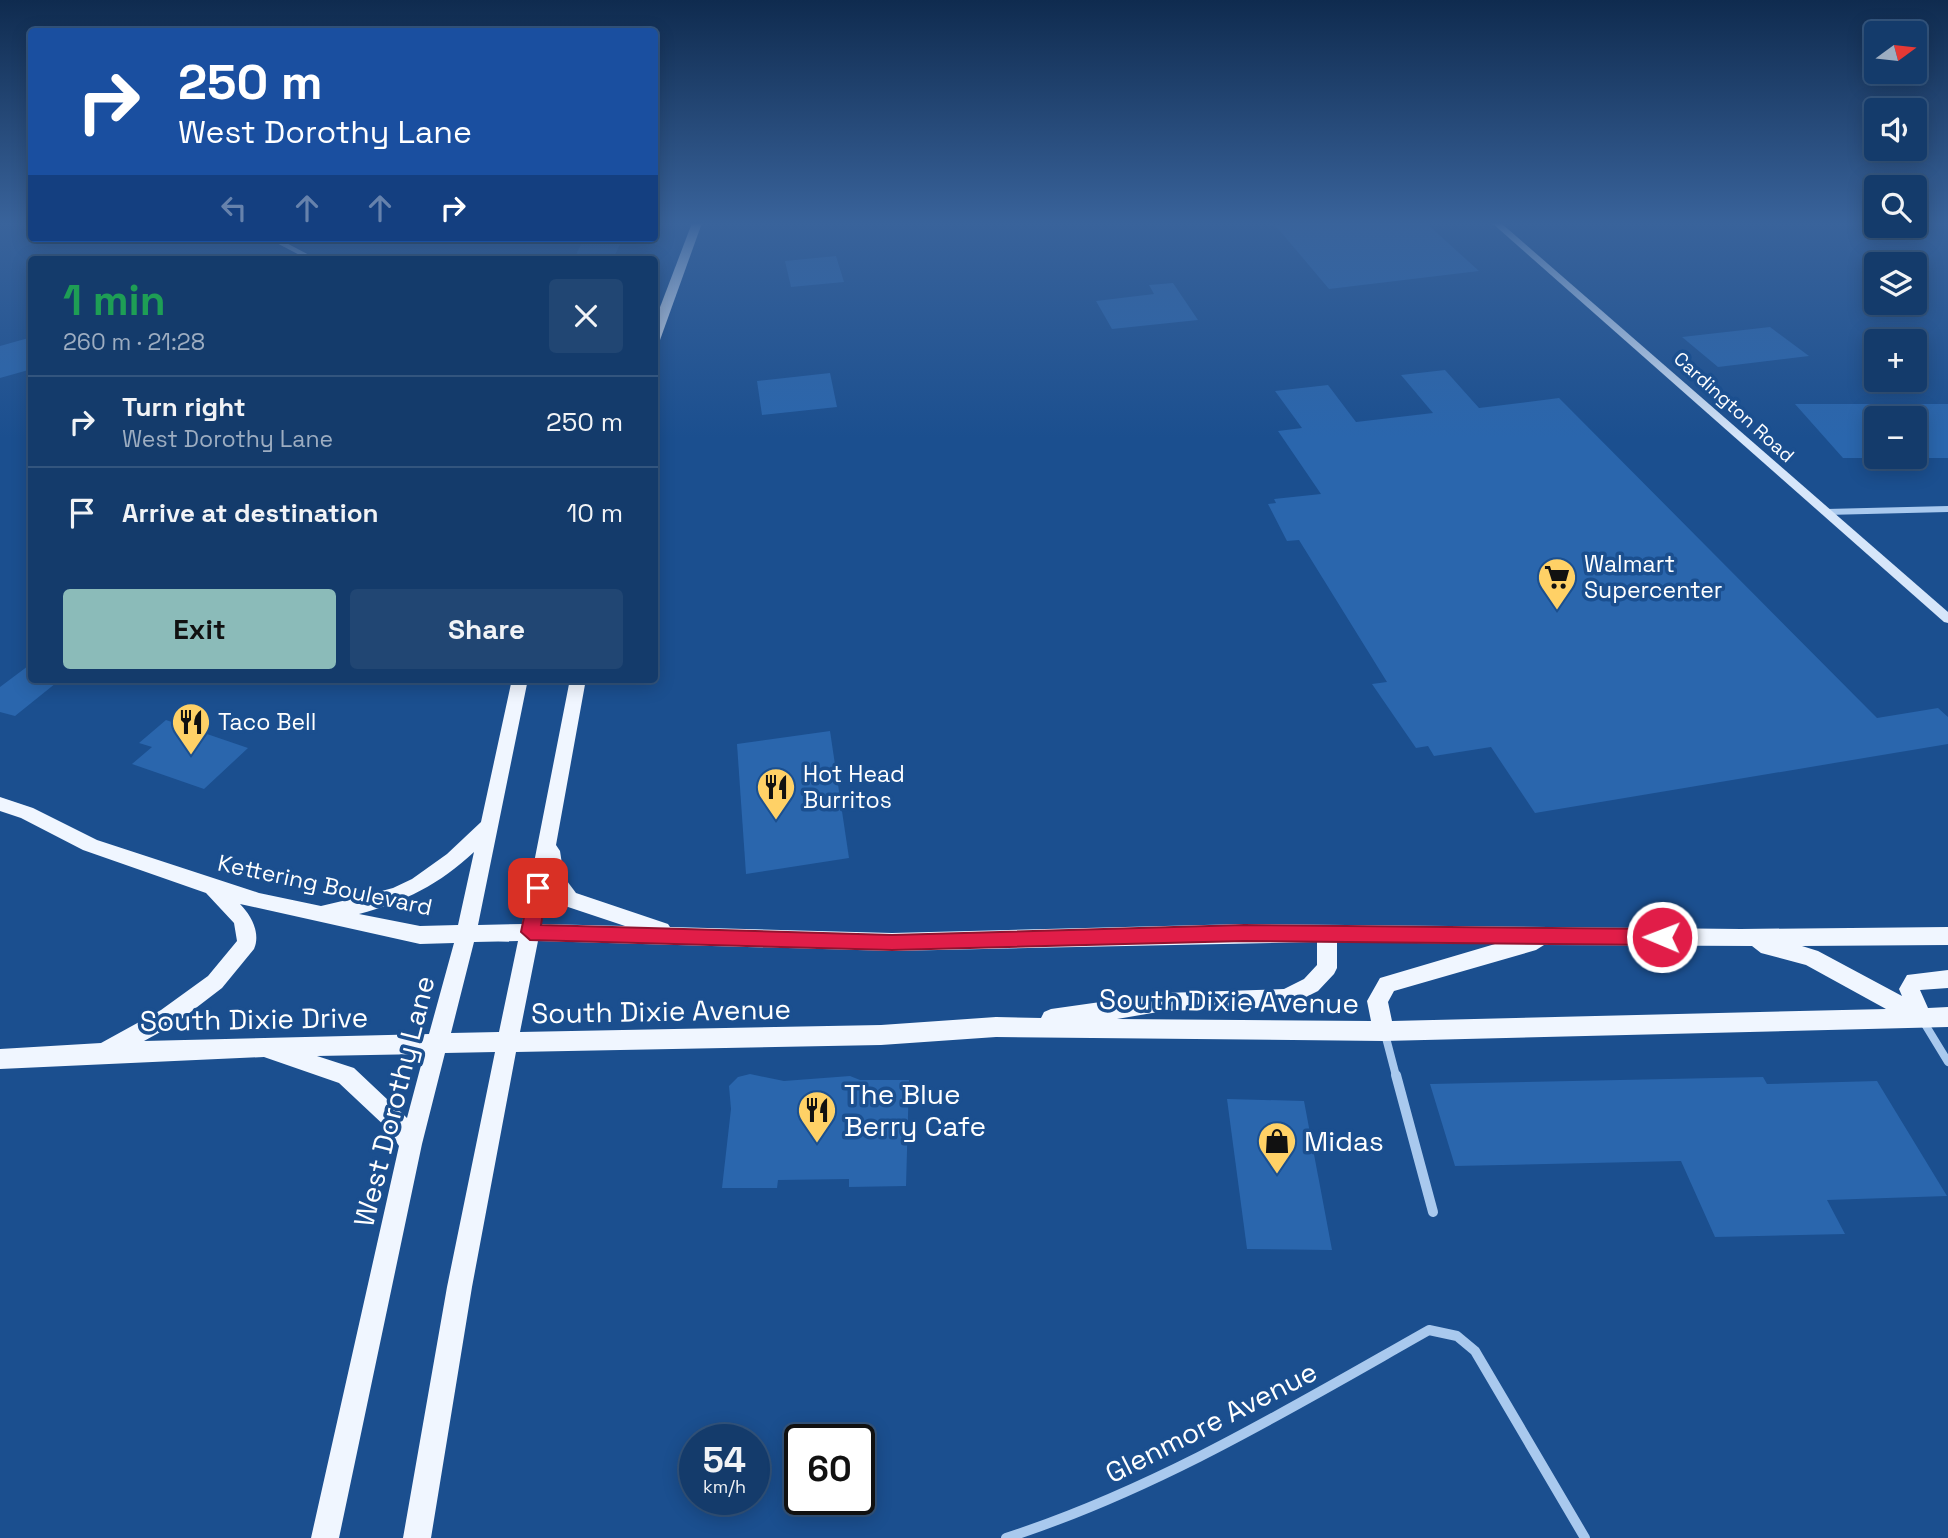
<!DOCTYPE html>
<html lang="en">
<head>
<meta charset="utf-8">
<style>
  :root { --surface:#143b6b; --page:#214673; --text:#f1f3f6; --muted:#9dadc1; --line:#33557e; --accent:#8bbbb9 }
  body { margin:0; font-family:"Space Grotesk",sans-serif; background:var(--page); color:var(--text); height:100vh; display:flex; flex-direction:column; font-size:26px; white-space:nowrap }
  * { box-sizing:border-box; margin:0 }
  p { font-size:23px; color:var(--muted) }
  .icon { flex:none; width:38px; height:38px; fill:none; stroke:currentColor; stroke-width:2; stroke-linecap:round; stroke-linejoin:round }
  .map { position:relative; flex:1; overflow:hidden }
  .side { position:absolute; left:28px; top:256px; width:630px; height:427px; display:flex; flex-direction:column; background:var(--surface); border-radius:7px; box-shadow:0 4px 18px #0003,0 0 0 2px var(--line) }
  .side>* { flex:none }
  .top-card { position:absolute; left:28px; top:28px; width:630px; height:214px; border-radius:7px; box-shadow:0 4px 18px #0003,0 0 0 2px var(--line); background:#1a4fa0; color:#fff; overflow:hidden }
  .needle { width:46px; rotate:75deg }
  .fabs { position:absolute; left:1864px; top:21px; display:grid; gap:14px }
  .fabs a { display:grid; place-items:center; width:63px; height:63px; border-radius:7px; background:var(--surface); box-shadow:0 4px 18px #0003,0 0 0 2px var(--line); font-size:35px }
  .speed { position:absolute; left:679px; top:1424px; display:flex; gap:14px; font-size:35px; font-weight:700; text-align:center }
  .speed>* { display:grid; place-content:center; width:91px; height:91px; border-radius:50%; background:var(--surface); box-shadow:0 4px 18px #0003,0 0 0 2px var(--line); line-height:1 }
  .speed small { font-size:18px; font-weight:400 }
  .speed .limit { border:4px solid #111; border-radius:10px; background:#fff; color:#111 }
  .pin { position:absolute; display:grid; place-items:center; width:60px; height:60px; color:#fff; margin:-30px; border-radius:14px; box-shadow:0 4px 10px #0006 }
  .me { position:absolute; width:77px; margin:-38px; rotate:271deg; stroke-linejoin:round; filter:drop-shadow(0 0 5px #0008) }
  .turn { display:flex; align-items:center; gap:24px; height:147px; padding:0 35px; font-size:32px }
  .turn .icon { width:91px; height:91px; stroke-width:2.5 }
  .turn b { display:block; font-size:49px; line-height:60px }
  .lanes { display:flex; align-items:center; height:66px; padding:0 35px; background:#0003; justify-content:center; gap:35px; direction:ltr }
  .lanes .off { opacity:.35 }
  .round { display:grid; place-items:center; flex:none; width:74px; height:74px; border-radius:7px; background:var(--page) }
  .overview { display:flex; align-items:center; justify-content:space-between; height:119px; padding:0 35px }
  h1 { font-size:42px; font-weight:600; line-height:52px; color:#1e9e55 }
  .button { display:flex; gap:14px; margin-top:auto; padding:14px 35px }
  .button a { flex:1; height:80px; border-radius:7px; background:var(--accent); color:#111; font-size:28px; font-weight:600; line-height:80px; text-align:center }
  .button a+a { background:var(--page); color:var(--text) }
  ul { padding:0; list-style:none }
  li { display:flex; align-items:center; gap:21px; height:91px; padding:0 35px; border-top:2px solid var(--line) }
  li div { flex:1 }
  li b { display:block; font-size:26px }
  li em { font-style:normal }
  .map>svg:first-child { display:block }
</style>
</head>
<body>
<div class="map">
<svg width="1948" height="1538" viewBox="0 0 1948 1538">
  <rect width="100%" height="100%" fill="#1b4f8f"/>
  <g fill="#2a66ad" fill-rule="evenodd">
    <path d="M1300 223H1426L1479 271 1329 289 1275 225Z"/>
    <path d="M584 238H623L613 259H574Z"/>
    <path d="M836 256 844 282 791 287 785 261Z"/>
    <path d="M1173 283 1198 320 1112 329 1096 301 1154 294 1149 285Z"/>
    <path d="M1770 327 1809 356 1718 367 1682 337Z"/>
    <path d="M32 337V369L0 378V346Z"/>
    <path d="M1445 370 1479 408 1559 398 1877 718 1938 708 1948 717V744L1535 813 1491 747 1434 756 1428 746 1416 748 1372 684 1387 682 1299 540 1287 541 1268 504 1276 503 1274 499 1321 494 1278 431 1302 428 1275 391 1328 385 1356 422 1433 413 1401 375Z"/>
    <path d="M830 373 837 407 762 415 757 381Z"/>
    <path d="M1795 404H1948V458H1843ZM1876 418H1914V457H1876Z"/>
    <path d="M32 663V679H61L15 716 0 712V687Z"/>
    <path d="M166 720 248 748 204 789 132 764 152 747 139 743Z"/>
    <path d="M830 731 849 858 746 874 737 744Z"/>
    <path d="M750 1074 784 1081 850 1076 860 1080H909L906 1186 849 1187V1179L778 1180 777 1188H722L731 1109 729 1086 738 1077Z"/>
    <path d="M1763 1077 1767 1084 1877 1081 1947 1196 1827 1200 1845 1234 1715 1237 1681 1161 1455 1166 1430 1084Z"/>
    <path d="M1227 1099 1304 1101 1332 1250 1247 1249Z"/>
  </g>
  <g fill="none" stroke-linecap="round" stroke-linejoin="round">
    <path stroke="#a9c9ee" stroke-width="4.5" d="M272 238 312 259"/>
    <path stroke="#a9c9ee" stroke-width="6" d="M1826 512 1948 509"/>
    <g stroke="#a9c9ee" stroke-width="8">
      <path d="M1923 1021 1948 1062"/>
      <path d="M1385 1034 1396 1076"/>
    </g>
    <g stroke="#a9c9ee" stroke-width="10">
      <path d="M1396 1075 1433 1212"/>
      <path d="M1006 1538C1157 1489 1291 1408 1429 1330L1457 1336 1475 1351 1585 1538"/>
    </g>
    <path fill="#d6e6fa" fill-rule="evenodd" d="M1492 223H1501L1948 612V623L1944 622Z"/>
    <g fill="#f0f6ff" fill-rule="evenodd">
      <path d="M692 223H702L660 340 654 343V323Z"/>
      <path d="M512 679H528L478 925 522 924 570 679H586L556 845 560 851 564 877 576 893 668 924 670 927 892 933 1244 924 1741 929 1948 927V945L1802 946 1818 951 1902 996 1899 989 1907 975 1948 970V988L1920 990 1928 1008 1948 1007V1027L1384 1041 996 1037 881 1045 516 1052 472 1287 431 1538H403L447 1287 495 1052 445 1053 422 1144 339 1538H311L399 1146 388 1129 339 1083 264 1057 0 1069V1049L101 1043 161 1010 208 976 237 941 234 923 206 893 83 850 21 818 0 811V797L33 808 97 840 259 893 321 906 355 898 393 888 412 879 447 854 481 822ZM474 852 458 925 420 926 359 914C404 902 440 884 474 852ZM549 885 562 905 625 926 541 924ZM240 904 420 944 454 943 429 1034 144 1041 175 1024 222 988 254 949C261 933 251 915 240 904ZM518 941 499 1032 451 1033 474 942ZM538 941 892 951 1317 942V965L1304 979 1284 989 1164 993 1051 1009 1044 1012 1041 1018 996 1017 881 1025 520 1032ZM1337 942 1495 944 1380 978 1367 1001 1371 1021 1117 1019 1164 1011 1286 1007 1318 991 1334 974 1337 968ZM1544 945 1752 946 1761 953 1806 965 1886 1009 1392 1021 1388 1002 1394 991 1536 950ZM424 1054 407 1118 354 1068 317 1056Z"/>
    </g>
  </g>
  <linearGradient id="sky" x2="0" y2="1"><stop stop-color="#0f2b4f"/><stop offset="0.51" stop-color="#39639b"/><stop offset="1" stop-color="#39639b" stop-opacity="0"/></linearGradient>
  <rect width="1948" height="438" fill="url(#sky)"/>
  <path fill="#e11d48" stroke="#92132f" stroke-width="2" d="M538 881 547 888 541 925 892 935 1244 925 1662 929 1671 937 1662 945 1244 941 892 950 530 940 521 932 530 888Z"/>
  <defs>
    <g id="supermarket-pin" transform="scale(2.0125)"><path d="M0 17L-7.5 6A9.5 9.5 0 1 1 7.5 6Z" fill="#ffd166" stroke="#1b4f8f"/><path d="M-6-5.5h2.5l.6 2H6L4.5 2H-2.5L-4.4-4H-6ZM-1.5 3.2a1.3 1.3 0 1 0 .1 0ZM3 3.2a1.3 1.3 0 1 0 .1 0Z" fill="#111"/></g>
    <g id="restaurant-pin" transform="scale(2.0125)"><path d="M0 17L-7.5 6A9.5 9.5 0 1 1 7.5 6Z" fill="#ffd166" stroke="#1b4f8f"/><path d="M-5-6h1v4h1v-4h1v4h1v-4h1v5L-1.5 .5V6h-2V.5L-5-1ZM5-6V6H3V1.5H1.5Q1.5-4 5-6Z" fill="#111"/></g>
    <g id="shop-pin" transform="scale(2.0125)"><path d="M0 17L-7.5 6A9.5 9.5 0 1 1 7.5 6Z" fill="#ffd166" stroke="#1b4f8f"/><path d="M-5-2.5h2.3a2.7 3.5 0 0 1 5.4 0H5L5.5 6h-11ZM-1.5-2.5h3a1.5 2.3 0 0 0-3 0Z" fill="#111"/></g>
  </defs>
  <g fill-rule="evenodd">
    <use href="#supermarket-pin" x="1557" y="577"/>
    <use href="#restaurant-pin" x="191" y="722"/>
    <use href="#restaurant-pin" x="776" y="787"/>
    <use href="#restaurant-pin" x="817" y="1110"/>
    <use href="#shop-pin" x="1277" y="1141"/>
  </g>
  <g text-anchor="middle" dominant-baseline="central" stroke-width="7" stroke-linejoin="round" paint-order="stroke">
    <g font-size="19" fill="#fff" stroke="#1b4f8f">
      <text transform="translate(1734 407) rotate(42)">Cardington Road</text>
    </g>
    <g font-size="23" fill="#fff" stroke="#1b4f8f" text-anchor="start">
      <text x="1584" y="564">Walmart<tspan x="1584" dy="26">Supercenter</tspan></text>
      <text x="218" y="722">Taco Bell</text>
      <text x="803" y="774">Hot Head<tspan x="803" dy="26">Burritos</tspan></text>
    </g>
    <g font-size="23" fill="#fff" stroke="#1b4f8f">
      <text transform="translate(325 885) rotate(12)">Kettering Boulevard</text>
    </g>
    <g font-size="28" fill="#fff" stroke="#1b4f8f">
      <text transform="translate(1229 1001) rotate(1)">South Dixie Avenue</text>
      <text transform="translate(661 1011) rotate(-1)">South Dixie Avenue</text>
      <text transform="translate(254 1019) rotate(-1)">South Dixie Drive</text>
      <text transform="translate(394 1101) rotate(-76)">West Dorothy Lane</text>
      <text transform="translate(1211 1422) rotate(-27)">Glenmore Avenue</text>
    </g>
    <g font-size="28" fill="#fff" stroke="#1b4f8f" text-anchor="start">
      <text x="844" y="1094">The Blue<tspan x="844" dy="32">Berry Cafe</tspan></text>
      <text x="1304" y="1141">Midas</text>
    </g>
  </g>
</svg>
<div class="fabs">
<a><svg class="needle" viewBox="-14 -14 28 28"><path d="M0-13l5 13h-10z" fill="#e53935"/><path d="M0 13l5-13h-10z" fill="#9dadc1"/></svg></a>
<a><svg class="icon" aria-label="sound" viewBox="0 0 24 24"><path d="M4 9h4l5-4v14l-5-4H4zM17 9q2 3 0 6"/></svg></a>
<a><svg class="icon" aria-label="search" viewBox="0 0 24 24"><circle cx="10" cy="10" r="6"/><path d="M15 15l6 6"/></svg></a>
<a><svg class="icon" aria-label="layers" viewBox="0 0 24 24"><path d="M12 4l9 5-9 5-9-5zM3 14l9 5 9-5"/></svg></a>
<a>+</a>
<a>−</a>
</div>
<div class="speed"><div>54<small>km/h</small></div><div class="limit">60</div></div>
<div class="pin" style="left:538px;top:888px;background:#d93025"><svg class="icon" aria-label="arrive" viewBox="0 0 24 24"><path d="M6 21V4h12l-3 4 3 4H6"/></svg></div>
<svg class="me" style="left:1662px;top:937px" viewBox="-20 -20 40 40"><circle r="17" fill="#e11d48" stroke="#fff" stroke-width="3"/><path d="M0-11L8 9 0 5-8 9z" fill="#fff"/></svg>
<div class="top-card">
<div class="turn"><svg class="icon" aria-label="right" viewBox="0 0 24 24"><path d="M7 20v-9h11M14 6l5 5-5 5"/></svg><div><b>250 m</b>West Dorothy Lane</div></div>
<div class="lanes"><svg class="icon off" aria-label="left" viewBox="0 0 24 24"><path d="M17 20v-9H6M10 6l-5 5 5 5"/></svg><svg class="icon off" aria-label="ahead" viewBox="0 0 24 24"><path d="M12 20V5M6 11l6-6 6 6"/></svg><svg class="icon off" aria-label="ahead" viewBox="0 0 24 24"><path d="M12 20V5M6 11l6-6 6 6"/></svg><svg class="icon" aria-label="right" viewBox="0 0 24 24"><path d="M7 20v-9h11M14 6l5 5-5 5"/></svg></div>
</div>
<section class="side">
<div class="overview"><div><h1>1 min</h1><p>260 m · 21:28</p></div><a class="round"><svg class="icon" aria-label="close" viewBox="0 0 24 24"><path d="M6 6l12 12M18 6L6 18"/></svg></a></div>
<ul>
<li><svg class="icon" aria-label="right" viewBox="0 0 24 24"><path d="M7 20v-9h11M14 6l5 5-5 5"/></svg><div><b>Turn right</b><p>West Dorothy Lane</p></div><em>250 m</em></li>
<li><svg class="icon" aria-label="arrive" viewBox="0 0 24 24"><path d="M6 21V4h12l-3 4 3 4H6"/></svg><div><b>Arrive at destination</b></div><em>10 m</em></li>
</ul>
<div class="button"><a>Exit</a><a>Share</a></div>
</section>
</div>
</body>
</html>
